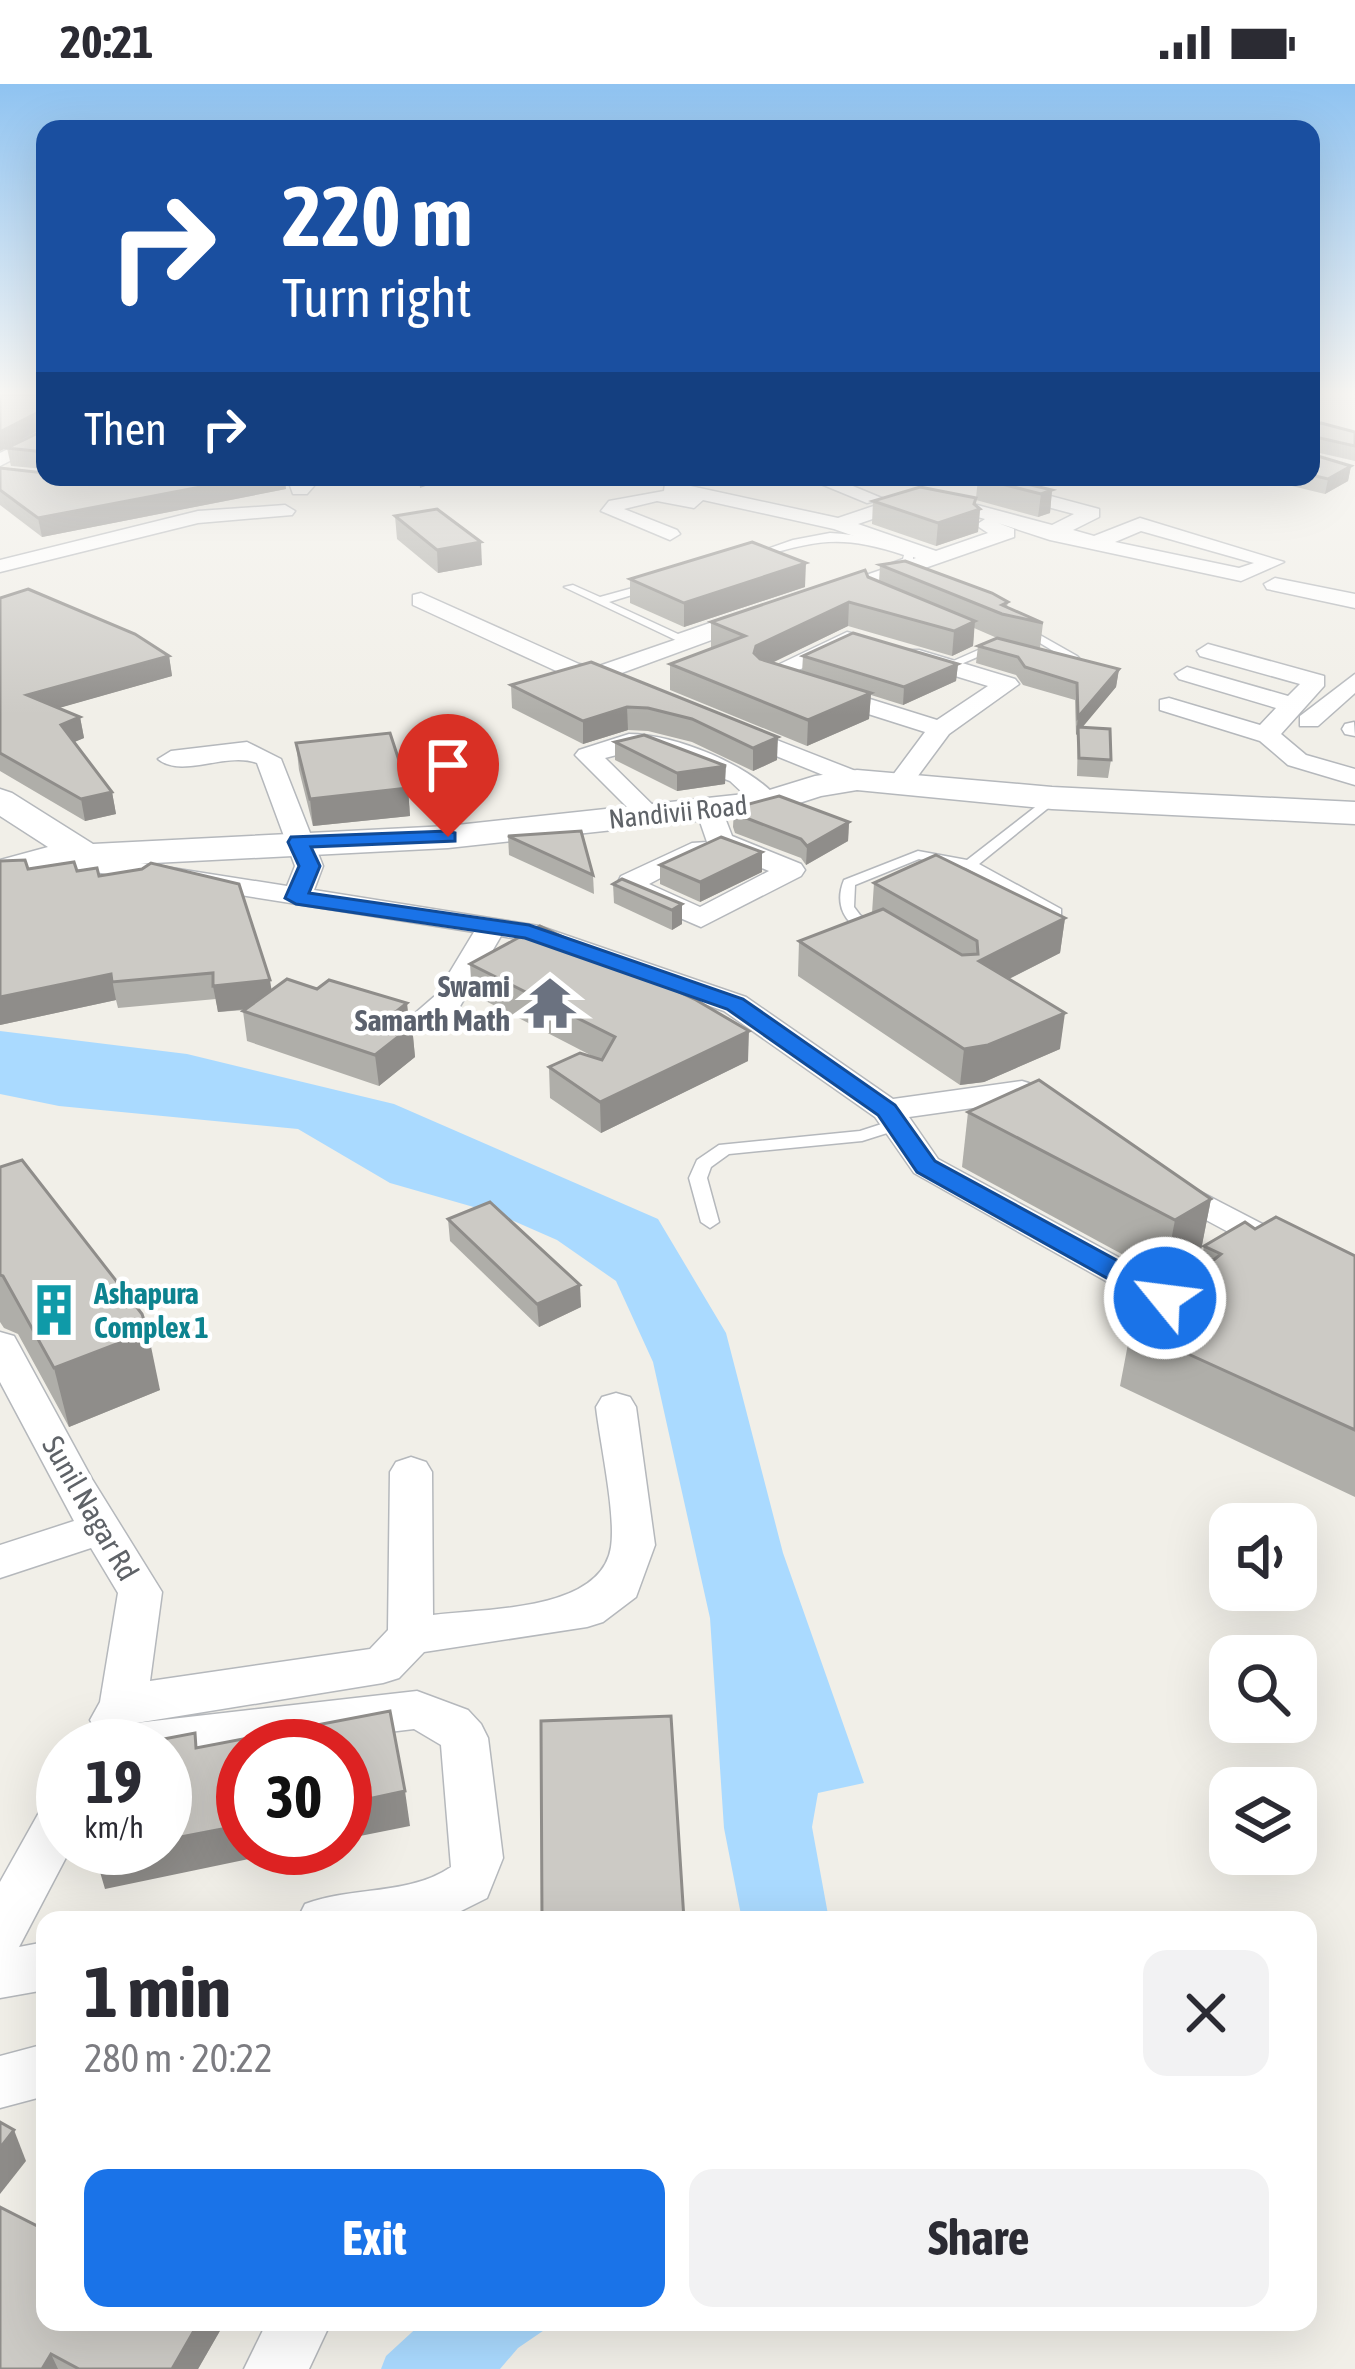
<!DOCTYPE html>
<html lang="en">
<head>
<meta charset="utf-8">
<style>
  :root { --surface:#fff; --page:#f2f2f3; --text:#2b2b33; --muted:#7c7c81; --accent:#1a73e8 }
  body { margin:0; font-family:"Asap Condensed",sans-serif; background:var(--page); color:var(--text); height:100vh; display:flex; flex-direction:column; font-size:45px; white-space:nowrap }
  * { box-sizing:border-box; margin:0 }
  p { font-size:39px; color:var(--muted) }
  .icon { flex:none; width:66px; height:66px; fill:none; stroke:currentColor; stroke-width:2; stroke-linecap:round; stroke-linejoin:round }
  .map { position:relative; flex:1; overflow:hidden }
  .side { position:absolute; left:36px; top:1827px; width:1281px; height:420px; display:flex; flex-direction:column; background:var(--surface); border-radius:24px; box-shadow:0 12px 48px #0002 }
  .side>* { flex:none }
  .banner { position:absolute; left:36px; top:36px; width:1284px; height:366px; border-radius:24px; box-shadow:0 12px 48px #0002; background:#1a4fa0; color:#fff; overflow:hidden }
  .fabs { position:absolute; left:1209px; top:1419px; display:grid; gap:24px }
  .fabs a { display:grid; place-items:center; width:108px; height:108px; border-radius:24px; background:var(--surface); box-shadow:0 12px 48px #0002; font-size:60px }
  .speed { position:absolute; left:36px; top:1635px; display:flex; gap:24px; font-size:60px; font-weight:700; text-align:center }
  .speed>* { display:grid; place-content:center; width:156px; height:156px; border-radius:50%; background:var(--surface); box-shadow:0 12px 48px #0002; line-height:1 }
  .speed small { font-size:30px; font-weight:400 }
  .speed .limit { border:18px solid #d22; background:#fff; color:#111 }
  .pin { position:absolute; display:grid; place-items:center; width:102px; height:102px; color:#fff; margin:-123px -51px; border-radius:50% 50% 50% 0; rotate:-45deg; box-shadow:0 0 12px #0007 }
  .pin .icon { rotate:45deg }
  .me { position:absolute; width:132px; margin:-66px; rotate:299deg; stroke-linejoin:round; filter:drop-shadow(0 0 9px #0008) }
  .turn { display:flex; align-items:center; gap:42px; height:252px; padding:0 48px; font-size:54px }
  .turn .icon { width:156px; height:156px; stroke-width:2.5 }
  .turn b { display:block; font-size:84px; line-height:102px }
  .then { display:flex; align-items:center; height:114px; padding:0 48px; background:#0003; gap:24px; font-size:45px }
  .round { display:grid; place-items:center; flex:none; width:126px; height:126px; border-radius:24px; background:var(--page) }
  .head { display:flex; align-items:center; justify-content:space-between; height:204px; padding:0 48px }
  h1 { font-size:72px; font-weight:700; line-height:90px }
  .action { display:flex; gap:24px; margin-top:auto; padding:24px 48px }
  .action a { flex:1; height:138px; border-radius:24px; background:var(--accent); color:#fff; font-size:48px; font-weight:700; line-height:138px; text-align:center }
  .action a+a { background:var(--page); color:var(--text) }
  .status { display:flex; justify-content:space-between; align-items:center; height:84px; padding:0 60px; background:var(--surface); direction:ltr }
  .status svg { height:33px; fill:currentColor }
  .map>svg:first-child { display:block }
</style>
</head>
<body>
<div class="status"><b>20:21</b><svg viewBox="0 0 49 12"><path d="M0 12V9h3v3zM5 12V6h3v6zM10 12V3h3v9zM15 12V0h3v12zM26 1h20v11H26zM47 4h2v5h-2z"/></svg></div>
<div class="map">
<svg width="1355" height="2285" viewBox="0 0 1355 2285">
  <rect width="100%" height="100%" fill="#f1efe8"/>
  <g fill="#aadaff">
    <path d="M0 947 187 970 394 1020 658 1135 726 1249 783 1469 864 1699 818 1709 812 1743 829 1836H742L724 1744 710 1534 653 1278 616 1197 557 1156 498 1130 390 1099 298 1045 59 1022 0 1010Z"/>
    <path d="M423 2238H556L518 2264 500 2285H381L386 2272Z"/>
  </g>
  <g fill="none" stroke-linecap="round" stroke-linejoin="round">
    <g stroke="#b5b8bc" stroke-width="3">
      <g id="service">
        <path d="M830 449C859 450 885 458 913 467V477L890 487H882V483L903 475 904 471C838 449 816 457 752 475L747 472 793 456Z"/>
        <path d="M651 499 656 502 655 504 609 518 678 550 730 532 740 534 687 554 690 557 684 560 564 503 573 501 600 513Z"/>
        <path d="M1024 542 1077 572 1079 574 1067 582 1053 579V575L1065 574 1020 547V543Z"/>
        <path d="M994 559 1000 562 998 564 952 584 942 582Z"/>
        <path d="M1052 710 1059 714 1057 717 979 780 1061 825V831H1051L966 784 919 775 855 801 854 823 860 831 881 844V850C850 850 832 825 844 796L918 767 967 776Z"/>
        <path d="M897 1035 905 1040 903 1044 862 1057 729 1070 711 1083 707 1094 719 1138 710 1144 701 1138 689 1094 697 1076 719 1061 860 1047Z"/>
      </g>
    </g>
    <g stroke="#b5b8bc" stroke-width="3">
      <g id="minor">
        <path d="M45 347V359L0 382V369Z"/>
        <path d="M287 393H306L314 402 307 410H293Z"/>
        <path d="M804 393H831L884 415 867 419Z"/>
        <path d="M672 398 838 434 921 406 1052 441 1074 430 995 409V401L1002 399 1099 425V433L1073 446 1094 452 1140 434 1284 478 1241 497 1050 456 998 439 1014 445V453L830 517 819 511 822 506 916 474 834 445 703 416 694 424 657 417 624 425 677 446 680 450 670 456 601 427 609 417 664 407 665 400ZM922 418 985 435 976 441 988 449 936 467 858 440ZM1141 447 1254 479 1239 484 1115 458Z"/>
        <path d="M285 421 295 427 292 431 198 439 0 488V476L198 427Z"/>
        <path d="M1275 494 1355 510V524L1267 505 1264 500Z"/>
        <path d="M421 509 579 580 596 583 747 531H763L766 536 619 590 644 604 632 611 565 591 413 521V511Z"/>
        <path d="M847 548 855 550V560L790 590 937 636 988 602 903 576V566H919L1015 595 1019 600 949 650 909 704H891L887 699 925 648 761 596 757 591Z"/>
        <path d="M1208 560 1324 592V602L1281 650 1306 671 1355 685V701L1288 681 1260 657 1160 626V616L1169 614 1260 641 1276 624 1179 595 1175 590 1187 583 1288 612 1300 600 1200 572 1197 567Z"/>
        <path d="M1355 590V609L1318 642H1300V632Z"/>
        <path d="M1354 638 1355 652 1345 650 1342 645 1345 640Z"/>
        <path d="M733 639 866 691 870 696 866 701H848L724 651 721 646Z"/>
        <path d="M629 650C675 650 753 682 781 718L777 724H759L730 697 644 664 605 674 664 732 651 740 642 738 575 671 579 666Z"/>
        <path d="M247 658 281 675 323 782 314 806 539 842 746 913 893 1015 1022 997C1039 1001 1055 1015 1065 1029L1060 1036H1036L1015 1018 909 1033 938 1075 1164 1198 1216 1170 1229 1174 1234 1182 1178 1223H1152L914 1089 875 1033 724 927 523 856 501 852 459 924 422 946 406 937 436 911 474 848 57 782 43 774 57 766 287 802 295 782 257 679C227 667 182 695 158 675L171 667Z"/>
        <path d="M709 718 722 726 732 752 801 780 805 786 801 792 701 843 620 808 616 802 621 792 692 759 707 758 696 726ZM716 765 769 787 700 823 649 800Z"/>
        <path d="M1166 1090 1355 1188V1216L1154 1108 1148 1101 1154 1094Z"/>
        <path d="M0 1248 14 1252 19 1261 92 1395 162 1508 150 1597 370 1565 388 1546 390 1388 396 1378 411 1373 426 1378 432 1388 433 1531C486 1524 601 1528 611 1463 616 1430 600 1359 596 1323L602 1313 616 1309 630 1313 636 1323 655 1461 636 1513 603 1538 587 1543 424 1568 399 1594 383 1599 136 1639 417 1607 468 1626 481 1640 488 1654 503 1774 487 1814 443 1836H297L305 1820C352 1802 408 1812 451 1783L441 1661 414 1645 165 1675V1662H84L96 1647 90 1636 100 1618 118 1509 91 1464 0 1494V1461L74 1437 0 1298Z"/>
        <path d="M63 1710V1764H71L19 1863 45 1858V1906L0 1914V1798L46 1716Z"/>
        <path d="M45 1960V2012L0 2024V1972Z"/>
        <path d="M267 2238H331L309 2285H244Z"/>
      </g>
    </g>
    <g stroke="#b5b8bc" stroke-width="3">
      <path id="tertiary" d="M857 686 1052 703 1355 718V740L1052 725 857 706 821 712 768 729 448 764 56 784 0 799V776L48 763 0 732V705L12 709 93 760 448 742 763 708 815 692Z"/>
    </g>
    <use href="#service" fill="#fff" fill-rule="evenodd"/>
    <use href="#minor" fill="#fff" fill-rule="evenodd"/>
    <use href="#tertiary" fill="#fff" fill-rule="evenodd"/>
  </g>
  <g fill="#afaea9">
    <path d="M0 311H45V385L11 382 7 364 44 346V344L0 367Z"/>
    <path d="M1311 342 1355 348V377L1311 367Z"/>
    <path d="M1311 370 1351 382 1348 397 1325 410 1255 393H1311Z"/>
    <path d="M0 384 45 389 286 405 42 453 0 421Z"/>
    <path d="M311 393H392L356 402 337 394 317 399Z"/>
    <path d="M978 394 1052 406 1050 429 1038 433 976 416V421L980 425 978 448 936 462 872 440 873 417 976 414Z"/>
    <path d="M395 432 482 481 438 489 397 455Z"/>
    <path d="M880 481 1008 518 1007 523 1043 539 1040 564 1010 557 1119 585 1116 603 1082 643 1111 676 1108 694 1077 692 1078 649 1076 651 1075 616 1023 601 1016 591 976 579 978 562 997 554 974 544 973 562 952 572 848 542 772 579 802 588 803 572 958 580 956 597 903 621 871 611 869 635 807 662 670 606V580L713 564 711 563V538L868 493 879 498Z"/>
    <path d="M630 495 805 503 684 543 630 519Z"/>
    <path d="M0 514 169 572 172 592 58 624 80 633 84 654 74 658 112 708 116 730 85 737 0 687Z"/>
    <path d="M591 578 777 676 753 687 692 658 648 647 628 646 583 660 512 624 511 601Z"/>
    <path d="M615 658 725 700 677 707 615 676Z"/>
    <path d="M296 659 408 704 410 732 313 742 299 686Z"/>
    <path d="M734 724 849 738 848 757 806 781 801 774 735 749 733 743Z"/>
    <path d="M508 752 593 791 594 810 509 771Z"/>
    <path d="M660 781 762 788 700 818 660 800Z"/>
    <path d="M28 785 77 787 99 792 272 906 412 942 415 973 379 1002 247 957 243 927 245 926 218 928 216 915 118 924 116 916 0 941Z"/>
    <path d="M874 799 1065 834 1060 869 1009 895 1060 965 984 998 960 1001 798 892 799 857 872 829Z"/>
    <path d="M613 800 682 820V840L672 846 614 819Z"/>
    <path d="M470 880 748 977 601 1049 550 1014 549 983 600 976 472 910Z"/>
    <path d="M968 1028 1211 1115 1200 1171 1164 1193 962 1083Z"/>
    <path d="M0 1083 160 1306 69 1343 18 1250 4 1244 0 1238Z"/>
    <path d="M448 1135 581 1223 539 1243 450 1157Z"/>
    <path d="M1255 1145 1355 1172V1413L1120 1302 1131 1244 1199 1189 1204 1162Z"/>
    <path d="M0 2123 225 2238 198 2285H0Z"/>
  </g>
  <g fill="#8f8d8a">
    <path d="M43 326 45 343 0 367V348Z"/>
    <path d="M1351 382 1348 397 1325 410 1328 395Z"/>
    <path d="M253 393H285L286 405 42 453 38 434Z"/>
    <path d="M316 393H337V394L317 399Z"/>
    <path d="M355 393H392L356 402Z"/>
    <path d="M419 393H451L420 404Z"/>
    <path d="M1052 406 1050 429 1038 433 1041 410Z"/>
    <path d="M976 414 975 427 980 425 978 448 936 462 938 439 974 420Z"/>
    <path d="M481 458 482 481 438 489 437 466Z"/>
    <path d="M806 479 805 503 684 543V519Z"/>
    <path d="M849 518 848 542 755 587 756 562Z"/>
    <path d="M975 537 973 562 952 572 954 547Z"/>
    <path d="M169 572 172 592 31 632 27 611Z"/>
    <path d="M958 580 956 597 903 621 904 603Z"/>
    <path d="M1119 585 1116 603 1076 651 1078 633Z"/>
    <path d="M871 609 869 635 807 662 808 636Z"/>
    <path d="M627 623 628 646 583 660V637Z"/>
    <path d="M80 633 84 654 65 662 61 641Z"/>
    <path d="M778 653 777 676 753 687V664Z"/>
    <path d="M726 682 725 700 677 707V689Z"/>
    <path d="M408 704 410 732 313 742 310 715Z"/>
    <path d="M112 708 116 730 85 737 81 715Z"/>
    <path d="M849 738 848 757 806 781 807 762Z"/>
    <path d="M762 768V788L700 818V798Z"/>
    <path d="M682 820V840L672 846V826Z"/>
    <path d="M1065 834 1060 869 975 912 979 877Z"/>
    <path d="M111 890 116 916 0 941V913Z"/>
    <path d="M270 896 274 922 218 928 213 902Z"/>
    <path d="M407 919 410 944 412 942 415 973 379 1002 375 971 388 934Z"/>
    <path d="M1065 929 1060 965 984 998 960 1001 964 965Z"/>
    <path d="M749 947 748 977 601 1049 600 1018Z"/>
    <path d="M1211 1115 1200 1171 1164 1193 1175 1136Z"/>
    <path d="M580 1201 581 1223 539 1243 537 1220Z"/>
    <path d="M148 1248 160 1306 69 1343 54 1284Z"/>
    <path d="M405 1707 410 1742 345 1755V1720Z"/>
    <path d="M243 1741V1764H301L105 1805 95 1771 128 1764H165V1756Z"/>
    <path d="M14 2046 26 2077 0 2110V2064Z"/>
    <path d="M199 2238H225L198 2285H172Z"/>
    <path d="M51 2270 58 2285H42Z"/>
  </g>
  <g fill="#cccac5" stroke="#8f8d8a" stroke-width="3">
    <path d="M0 311H45V368L7 364 44 346 43 326 0 348Z"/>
    <path d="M1321 339 1355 348V362L1311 352V342Z"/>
    <path d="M1311 370 1351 382 1328 395 1311 391Z"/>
    <path d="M0 384 45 389V393H253L38 434 0 406Z"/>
    <path d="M998 393 1052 406 1041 410 978 394Z"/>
    <path d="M920 403 976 414 974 420 980 425 938 439 873 417Z"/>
    <path d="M437 425 481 458 437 466 395 432Z"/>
    <path d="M752 458 806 479 684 519 630 495Z"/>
    <path d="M905 477 992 509 1008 518 1002 521 1043 539 1002 530 880 481Z"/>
    <path d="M865 486 868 493 975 537 954 547 849 518 756 562 754 569 760 575 871 609 808 636 670 580 745 552 711 538Z"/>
    <path d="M28 505 135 550 169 572 27 611 80 633 61 641 112 708 81 715 0 669V514Z"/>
    <path d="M853 549 958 580 904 603 803 572Z"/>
    <path d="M997 554 1119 585 1078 633 1077 599 1025 583 1018 573 978 562Z"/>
    <path d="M591 578 778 653 753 664 692 635 648 624 627 623 583 637 511 601Z"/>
    <path d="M1078 643 1110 645 1111 676 1079 674Z"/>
    <path d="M390 649 408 704 310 715 296 659Z"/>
    <path d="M644 651 726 682 677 689 615 658Z"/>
    <path d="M779 712 849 738 807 762 801 755 736 730 734 724Z"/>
    <path d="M581 747 593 791 508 752Z"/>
    <path d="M721 753 762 768 700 798 660 781Z"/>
    <path d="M936 771 1065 834 979 877 1065 929 988 961 964 965 799 857 883 825 962 871 978 870 977 857 874 799Z"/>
    <path d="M25 776 28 785 74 778 77 787 97 784 99 792 142 785 151 779 239 800 270 896 213 902V889L112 898 111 890 0 913V777Z"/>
    <path d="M622 795 682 820 672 826 613 800Z"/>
    <path d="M540 842 696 916 749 947 600 1018 549 983 580 969 602 976 615 953 470 880Z"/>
    <path d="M287 895 317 905 329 896 407 919 388 934 412 942 375 971 243 927Z"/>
    <path d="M1039 996 1211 1115 1175 1136 968 1028Z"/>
    <path d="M22 1076 142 1230 148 1248 54 1284 3 1192 0 1191V1083Z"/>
    <path d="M490 1118 580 1201 537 1220 448 1135Z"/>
    <path d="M1276 1133 1355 1172V1346L1131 1244 1221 1170 1204 1162 1245 1138 1255 1145Z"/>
    <path d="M390 1627 405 1707 345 1720V1662H243V1741L165 1756V1662H127L195 1649 196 1664Z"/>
    <path d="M671 1632 684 1836H542L541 1637Z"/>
    <path d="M95 1764H128L95 1771Z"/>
    <path d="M0 2038 14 2046 0 2064Z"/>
    <path d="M0 2123 45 2146V2238H199L172 2285H79L51 2270 42 2285H0Z"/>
  </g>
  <linearGradient id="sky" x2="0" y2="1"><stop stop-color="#8fc3f1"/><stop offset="0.49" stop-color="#f9f8f5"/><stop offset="1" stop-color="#f9f8f5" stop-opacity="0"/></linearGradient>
  <rect width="1355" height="631" fill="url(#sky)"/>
  <path fill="#1a73e8" stroke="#114b97" stroke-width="3" d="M448 747 455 749V757L311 763 320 782 309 809 529 841 743 915 895 1021 935 1077 1175 1208 1179 1214 1175 1221H1155L917 1088 878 1031 727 925 525 854 296 820 285 814 299 782 288 758 291 753Z"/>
  <defs>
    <g id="temple-bare" transform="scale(4.14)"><path d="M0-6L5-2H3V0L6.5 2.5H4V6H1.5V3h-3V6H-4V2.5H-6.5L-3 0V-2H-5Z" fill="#6b7280" stroke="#fff" stroke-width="2.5" paint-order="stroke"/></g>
    <g id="building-bare" transform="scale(4.14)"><path d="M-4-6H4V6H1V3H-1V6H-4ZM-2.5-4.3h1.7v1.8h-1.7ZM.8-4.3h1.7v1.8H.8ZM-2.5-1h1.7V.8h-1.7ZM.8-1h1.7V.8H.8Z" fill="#0f9aa8" stroke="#fff" stroke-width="2.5" paint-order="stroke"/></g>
  </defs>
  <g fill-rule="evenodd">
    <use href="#temple-bare" x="550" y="919"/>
    <use href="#building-bare" x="54" y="1226"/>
  </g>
  <g text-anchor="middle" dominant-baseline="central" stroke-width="9" stroke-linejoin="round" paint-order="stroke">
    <g font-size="27" fill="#5f6368" stroke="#fff">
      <text transform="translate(678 728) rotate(-6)">Nandivii Road</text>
    </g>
    <g font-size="30" font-weight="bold" fill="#5b616d" stroke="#fff" text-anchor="end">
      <text x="510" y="902">Swami<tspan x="510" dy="34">Samarth Math</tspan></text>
    </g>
    <g font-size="30" font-weight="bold" fill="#0d838f" stroke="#fff" text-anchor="start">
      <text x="94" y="1209">Ashapura<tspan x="94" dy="34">Complex 1</tspan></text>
    </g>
    <g font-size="30" fill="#5f6368" stroke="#fff">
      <text transform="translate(91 1424) rotate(60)">Sunil Nagar Rd</text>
    </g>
  </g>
</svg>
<div class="fabs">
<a><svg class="icon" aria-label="sound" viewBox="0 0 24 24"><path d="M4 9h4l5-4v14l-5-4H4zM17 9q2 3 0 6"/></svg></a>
<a><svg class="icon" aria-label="search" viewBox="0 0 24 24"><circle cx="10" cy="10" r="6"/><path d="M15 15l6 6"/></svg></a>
<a><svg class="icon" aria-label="layers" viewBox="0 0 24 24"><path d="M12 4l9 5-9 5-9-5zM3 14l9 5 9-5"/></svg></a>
</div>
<div class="speed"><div>19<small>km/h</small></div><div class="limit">30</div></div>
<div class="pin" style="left:448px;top:753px;background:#d93025"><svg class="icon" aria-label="arrive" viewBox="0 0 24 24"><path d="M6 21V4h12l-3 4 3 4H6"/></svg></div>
<svg class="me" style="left:1165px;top:1214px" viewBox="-20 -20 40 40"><circle r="17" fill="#1a73e8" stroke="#fff" stroke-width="3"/><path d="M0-11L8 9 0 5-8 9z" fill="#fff"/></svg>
<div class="banner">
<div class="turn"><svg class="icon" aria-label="right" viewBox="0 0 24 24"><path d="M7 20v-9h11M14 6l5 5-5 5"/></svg><div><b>220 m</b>Turn right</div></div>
<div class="then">Then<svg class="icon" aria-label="right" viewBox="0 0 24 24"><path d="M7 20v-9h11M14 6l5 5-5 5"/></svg></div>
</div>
<section class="side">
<div class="head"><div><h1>1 min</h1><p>280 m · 20:22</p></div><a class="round"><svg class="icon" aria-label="close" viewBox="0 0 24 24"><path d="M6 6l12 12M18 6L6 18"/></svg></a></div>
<div class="action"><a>Exit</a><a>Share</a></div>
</section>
</div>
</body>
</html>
